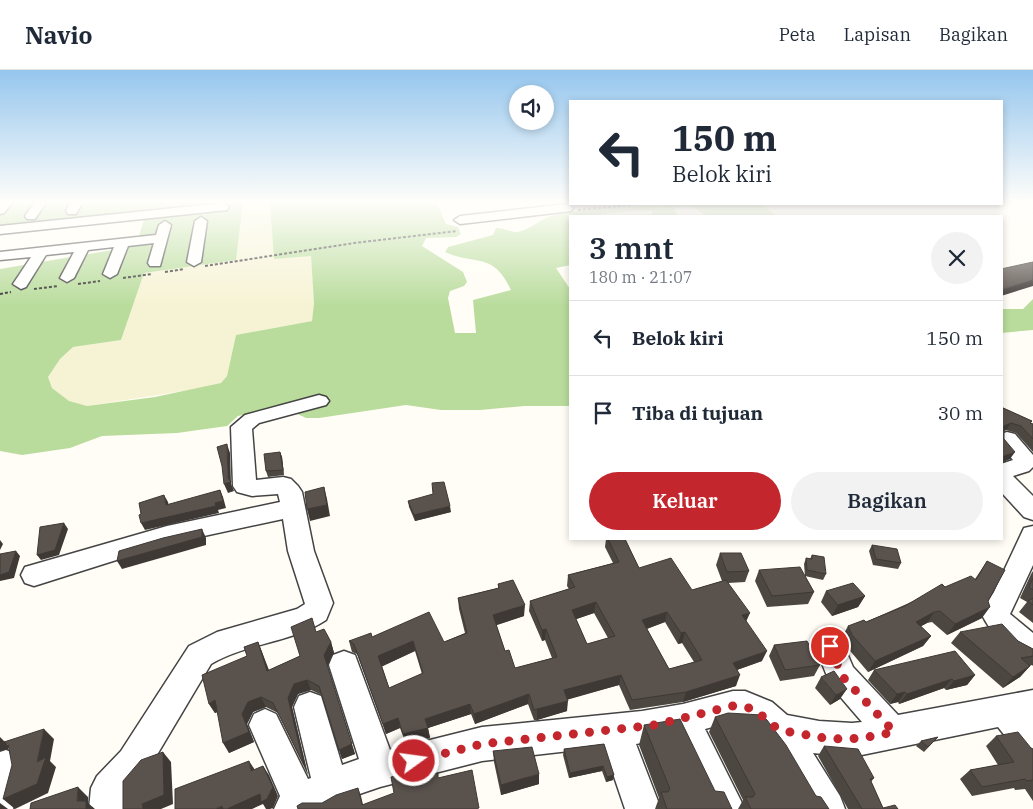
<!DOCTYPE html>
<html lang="id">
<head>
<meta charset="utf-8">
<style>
  :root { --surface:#fff; --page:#f2f2f3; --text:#1f2937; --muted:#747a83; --line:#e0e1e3; --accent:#c4262e }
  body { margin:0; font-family:"IBM Plex Serif",serif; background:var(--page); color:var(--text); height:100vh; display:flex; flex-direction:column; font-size:19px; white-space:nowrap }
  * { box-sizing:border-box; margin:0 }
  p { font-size:16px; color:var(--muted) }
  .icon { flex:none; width:28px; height:28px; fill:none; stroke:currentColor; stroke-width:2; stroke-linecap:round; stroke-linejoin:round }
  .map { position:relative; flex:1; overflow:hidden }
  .drawer { position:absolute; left:569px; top:145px; width:434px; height:325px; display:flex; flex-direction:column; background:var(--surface); border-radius:0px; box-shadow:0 2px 8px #0003 }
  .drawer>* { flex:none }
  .banner { position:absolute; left:569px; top:30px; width:434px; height:105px; border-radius:0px; box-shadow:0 2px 8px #0003; background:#fff; color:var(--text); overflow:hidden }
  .fabs { position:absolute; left:509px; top:15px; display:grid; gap:10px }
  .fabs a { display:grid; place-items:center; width:45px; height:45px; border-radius:50%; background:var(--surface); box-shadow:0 2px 8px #0003; font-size:25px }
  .pin { position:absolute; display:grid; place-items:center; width:42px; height:42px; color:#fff; margin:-21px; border:2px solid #fff; border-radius:50%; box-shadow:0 1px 5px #0007 }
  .me { position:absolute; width:55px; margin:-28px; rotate:76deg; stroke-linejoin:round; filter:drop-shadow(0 0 4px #0008) }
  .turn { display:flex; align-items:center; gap:18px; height:105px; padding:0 20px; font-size:22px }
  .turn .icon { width:65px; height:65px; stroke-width:2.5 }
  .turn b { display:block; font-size:35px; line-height:42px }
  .round { display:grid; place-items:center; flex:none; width:52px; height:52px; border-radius:26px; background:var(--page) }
  .summary { display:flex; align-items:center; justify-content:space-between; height:85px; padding:0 20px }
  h1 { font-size:30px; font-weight:600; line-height:38px }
  .button { display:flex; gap:10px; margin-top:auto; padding:10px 20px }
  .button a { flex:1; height:58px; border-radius:30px; background:var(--accent); color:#fff; font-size:20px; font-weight:600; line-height:58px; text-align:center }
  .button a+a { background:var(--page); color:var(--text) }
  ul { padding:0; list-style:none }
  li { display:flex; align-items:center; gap:15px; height:75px; padding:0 20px; border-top:1px solid var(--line) }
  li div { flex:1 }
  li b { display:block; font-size:19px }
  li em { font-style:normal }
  header { display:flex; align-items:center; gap:30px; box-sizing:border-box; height:70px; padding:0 25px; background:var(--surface); border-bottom:1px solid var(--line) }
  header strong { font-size:24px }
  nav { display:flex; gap:28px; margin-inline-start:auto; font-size:18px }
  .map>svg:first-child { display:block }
</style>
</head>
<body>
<header>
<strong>Navio</strong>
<nav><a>Peta</a><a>Lapisan</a><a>Bagikan</a></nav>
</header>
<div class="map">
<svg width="1033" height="739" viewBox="0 0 1033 739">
  <rect width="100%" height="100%" fill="#fffdf5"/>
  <path fill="#f6f3d4" d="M243 133H270L274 189 311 185 314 233 312 251 236 265 227 306 221 313 209 317 87 336 69 332 52 318 48 307 60 289 73 277 121 270 144 203 236 190Z"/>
  <g fill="#b9dc9c">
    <path d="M5 133H243L236 190 144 203 121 270 73 277 60 289 48 307 52 318 69 331 87 336 155 327 221 313 227 306 236 265 312 251 314 233 311 186 274 189 270 133H437L446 154 458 157 461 164 456 167 426 168 422 176 463 202 467 212 464 216 450 221 448 228 455 263H476L473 230 511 220C493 181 476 196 445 182L448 177 493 165 496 158C503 158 508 161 515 162 524 163 541 150 548 147 556 144 566 143 574 142 637 134 699 134 762 134L776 146C756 146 729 150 710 146 695 143 695 130 674 139L678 146H647L652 144V141C625 140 597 146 570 146V195L556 198 570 219V336H525L480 340H441L406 335 319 348H306L281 336 238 346 227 356 177 363 102 366 70 378 22 385 0 381V199L136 176 146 143 0 156V138Z"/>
    <path d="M1033 229V260L1001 263V239H1023Z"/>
  </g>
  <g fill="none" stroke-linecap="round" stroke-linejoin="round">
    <g stroke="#444" stroke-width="3">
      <g id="minor">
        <path d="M0 133H12L4 143 0 144Z"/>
        <path d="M34 133H46L35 149H27L25 146Z"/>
        <path d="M70 133H82L76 144H68L66 141Z"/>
        <path d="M223 133 229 137 227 140 0 164V156Z"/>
        <path d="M567 134 573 138 571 141 460 154 454 150 460 146Z"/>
        <path d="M201 147 207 151 201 192 194 196 187 192 195 151Z"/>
        <path d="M165 151 171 155 160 196H150L148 193 154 173 128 176 117 204 110 208 103 204 114 177 88 180 74 208 67 212 60 208 74 182 46 185 26 217 21 219 13 214 31 187 0 190V182L156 165 159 155Z"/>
        <path d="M319 325 326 327 329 331 326 335 259 353 252 359 256 410 283 407 291 409 298 416 302 422 314 481 333 533 326 550C291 573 246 573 211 594L145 705 126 725 125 739H89L91 718 97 706 121 681 189 576 217 562 297 539 305 534 288 481 283 449 167 474 34 516 25 513 21 505 25 497 167 456 280 432 278 424 252 426 237 422 233 416 231 357 245 345Z"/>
        <path d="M1007 362 1015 364 1033 385V397L1029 401 1013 406 1033 426V450L1024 447 1001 422V394L1013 390 1001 376V364Z"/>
        <path d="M1033 456V495L1010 544 1033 563V594C1010 586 992 565 981 543L994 522 1024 458Z"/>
        <path d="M830 563 840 567 853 597 898 645 1033 620V691L1021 686 998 657 852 687 813 683 840 726 845 739H807C796 719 765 656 743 651 731 649 717 656 705 659L745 739H708L674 667 636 674 661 739H625L604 677 482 691 380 717 339 731 325 739H274L280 726 249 655 254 644 265 639 276 644 308 709 311 708 294 637 299 626 310 622 321 626 342 695 359 689 329 595 333 585 344 581 355 585 390 680 482 657 642 641 683 634 733 621H745L772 632 787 645 819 651 852 653 862 652 831 616 815 576 820 567Z"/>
        <path d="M6 680 18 685C25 702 20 722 13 739H0V682Z"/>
      </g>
    </g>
    <g stroke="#333" stroke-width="2" stroke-dasharray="3 2" stroke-linecap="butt">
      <path d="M578 140 642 134"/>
      <path d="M205 196 354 173 457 161"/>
      <path d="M165 202 184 199"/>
      <path d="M123 208 152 204"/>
      <path d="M78 214 100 211"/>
      <path d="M34 219 58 216"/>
      <path d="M0 224 11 222"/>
    </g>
    <use href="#minor" fill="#fff" fill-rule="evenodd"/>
  </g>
  <g fill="#4d4742" fill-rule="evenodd">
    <path d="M1001 337 1032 351 1031 353 1033 354V382L1016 363 1006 360 1004 361V369L1010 389 1004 391 1001 396Z"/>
    <path d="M280 382 282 387 284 405 268 407 266 401Z"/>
    <path d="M408 431 451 442 415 451 409 437Z"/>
    <path d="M606 469H625L639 498 692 520 722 511 716 495 720 483 749 501 745 512 728 513 746 552 762 591 737 600 736 616 683 632 630 640 619 615 567 629V641L537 650H534L528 634 475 654 471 644 428 658 430 668 406 674 400 658 386 664 357 584 352 582 349 571 372 567 444 572 465 563 459 539 458 528 498 518V514L524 546 496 555 505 581 515 598 552 588 545 570 542 571 529 541 530 531 569 519 567 516 568 505 613 493 605 477ZM594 543 608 568 587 574 576 549ZM665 552 678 574 682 573 694 592 669 599 647 559ZM415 581 422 604 389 618 382 596Z"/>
    <path d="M872 475 901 493 898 499 873 495 869 481Z"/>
    <path d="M812 485 826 504 823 510 805 506 814 522 808 534 767 537 755 511 759 500 805 506 804 494 806 488 810 489Z"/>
    <path d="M987 491 988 531 982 548 947 565 932 552 927 553 921 556 931 566 923 576 868 602 846 576 842 567 848 556 866 552 945 517 975 509Z"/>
    <path d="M1033 501V553L1019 542 1027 532 1020 528 1031 504Z"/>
    <path d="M826 521 865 526 858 537 832 546 821 532Z"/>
    <path d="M317 562 331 572 334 583 327 596 355 684 342 689 322 625 311 620 298 624 292 637 308 705 278 643 266 637 253 642 247 654 254 672 229 683 218 642 215 643 209 634 258 572 262 582 269 600 300 586Z"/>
    <path d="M960 562 1018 571 1033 579V594L1030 596 1020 607 1003 618 951 573Z"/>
    <path d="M774 575 820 595 814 606 780 611 769 586Z"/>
    <path d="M874 600 975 605 967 615 946 620 944 618 899 634 898 632 890 634 868 610Z"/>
    <path d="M821 607 840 629 830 635 815 618Z"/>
    <path d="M715 647 816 726 829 739H738L743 730 709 662Z"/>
    <path d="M644 655 715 721 732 739H655L659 728 639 675Z"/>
    <path d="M996 666 1033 679V731L1025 719 1015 720 1014 718 972 726 960 709 970 700 998 695 986 676Z"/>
    <path d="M938 667 924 682 916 676 921 671Z"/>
    <path d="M604 674 613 710 606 712 602 701 569 708 563 685 564 679Z"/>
    <path d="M824 676 874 708 871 712 883 738 898 739H848L818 686Z"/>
    <path d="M493 681 539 714 501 725 494 692Z"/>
  </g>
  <g fill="#3f3936">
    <path d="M1033 210V216L1001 226V220Z"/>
    <path d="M1011 353 1006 360 1001 362 1004 356Z"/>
    <path d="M227 374 230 383 231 414 234 421 228 423 224 414 228 408Z"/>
    <path d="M280 382 282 387 284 405 283 400Z"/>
    <path d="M1015 382 1010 389 1003 392 1004 386Z"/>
    <path d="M324 417 327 429 330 446 310 451 307 439Z"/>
    <path d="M220 420 223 427 226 438 218 440 219 443 145 460 141 453 215 433Z"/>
    <path d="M164 425 168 432 170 442 166 435Z"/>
    <path d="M450 436 451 442 415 451 414 445Z"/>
    <path d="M64 453 68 459 59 485 41 490 37 485Z"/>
    <path d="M202 459 206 468V475L122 499 117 491Z"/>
    <path d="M0 470 3 474 0 480Z"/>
    <path d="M16 481 20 486 14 508 0 511V505Z"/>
    <path d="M865 526 858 537 832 546 838 535Z"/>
    <path d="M596 532 594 543 571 551 572 540Z"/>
    <path d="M525 535 524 546 494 556 493 545Z"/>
    <path d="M990 537 982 548 947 565 955 554Z"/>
    <path d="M667 542 665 552 640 561 642 550Z"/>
    <path d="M934 542 927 553 909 563 916 552Z"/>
    <path d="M750 543 745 554 742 545Z"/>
    <path d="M546 559 545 570 542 571V560Z"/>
    <path d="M685 562 682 573 678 574 681 563Z"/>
    <path d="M931 566 923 576 868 602 875 591Z"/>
    <path d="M413 571 415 581 381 597 378 586Z"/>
    <path d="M258 572 262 582 272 611 267 601Z"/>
    <path d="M331 572 334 583 327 596 355 684 342 689 339 680 324 585Z"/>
    <path d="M767 581 762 591 728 603 733 593Z"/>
    <path d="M1030 596 1020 607 1003 618 1013 607Z"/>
    <path d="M621 605 619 615 563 631 564 620Z"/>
    <path d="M740 605 736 616 683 632 686 622Z"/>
    <path d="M975 605 967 615 946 620 954 611Z"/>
    <path d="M952 609 944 618 899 634 907 624Z"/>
    <path d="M307 610 311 620 298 624 292 637 308 705 304 695 288 628 294 614Z"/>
    <path d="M847 619 840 629 830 635 836 625Z"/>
    <path d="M905 622 898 632 890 634 897 624Z"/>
    <path d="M529 624 528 634 475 654 474 644Z"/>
    <path d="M261 627 266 637 253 642 247 654 254 672 229 683 223 673 242 644 248 632Z"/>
    <path d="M215 630 221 640 215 643 209 634Z"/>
    <path d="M568 631 567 641 537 650V639Z"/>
    <path d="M470 634 471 644 428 658 430 668 406 674 403 664 425 649Z"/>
    <path d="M398 648 400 658 386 664 383 654Z"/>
    <path d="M44 659 54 669 50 691 56 697 48 723 15 739 3 729 37 692Z"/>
    <path d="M0 667 9 676 8 679 0 681Z"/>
    <path d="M163 682 171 692 173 734 161 739H143L142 734Z"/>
    <path d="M249 691 255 700 251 701Z"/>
    <path d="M263 696 269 705 278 726 273 738 270 739H266L263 734 252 739H227Z"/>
    <path d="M603 696 602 701 569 708 570 703Z"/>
    <path d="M539 704V714L501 725V715Z"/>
    <path d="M614 705 613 710 606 712 607 707Z"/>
    <path d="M78 717 88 727V733L95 739H86L77 731Z"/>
    <path d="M358 718 361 726 364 739 362 735Z"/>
    <path d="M0 733 8 739H0Z"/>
    <path d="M222 736 225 739H215Z"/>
  </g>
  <g fill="#5a524d" stroke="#3f3936" fill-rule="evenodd">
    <path d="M1033 192V210L1001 220V199Z"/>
    <path d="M1001 337 1032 351 1030 353 1033 354V369L1021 356 1011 353 1004 356V369L1015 382 1004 386V392L1001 390Z"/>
    <path d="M227 374 228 408 231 412 224 414 222 396 217 377Z"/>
    <path d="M280 382 283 400 266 401 264 384Z"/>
    <path d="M444 412 450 436 414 445 408 431 433 424 432 413Z"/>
    <path d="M324 417 327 435 307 439 305 422Z"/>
    <path d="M220 420 223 431 215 433 216 436 141 453 139 445 141 444 139 433 164 425 166 435Z"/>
    <path d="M64 453 55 480 37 485 40 457Z"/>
    <path d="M202 459V467L117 491 119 481 163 468Z"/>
    <path d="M608 469H625L639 498 671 488 692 520 726 510 750 543 742 545 767 581 733 593 740 605 686 622 632 630 621 605 564 620 568 631 537 639 534 640 529 624 474 644 470 634 425 649 428 658 403 664 398 648 383 654 354 574 349 571 371 563 372 567 429 542 444 572 467 563 458 528 499 518 498 514 513 510 525 535 493 545 505 581 509 580 515 598 557 587 546 559 542 560 530 531 575 517 568 505 619 492ZM596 532 615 566 587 574 572 540ZM667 542 681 563 685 562 702 590 669 599 642 550ZM413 571 423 603 389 618 378 586Z"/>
    <path d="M872 475 897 479 901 493 876 489Z"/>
    <path d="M16 481 9 502 0 505V484Z"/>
    <path d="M720 483H741L749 501 727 502Z"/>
    <path d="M812 485 824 487 826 504 807 500 806 488 812 489Z"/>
    <path d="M987 491 1005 500 988 531 990 537 955 554 940 541 934 542 916 552 931 566 875 591 852 565 848 556 864 550 866 552 905 536 942 514 945 517 971 506 976 510Z"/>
    <path d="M800 497 814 522 772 526 759 500Z"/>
    <path d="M1033 508V520L1029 517Z"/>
    <path d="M853 513 865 526 838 535 826 521Z"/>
    <path d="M1033 528V535L1028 531Z"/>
    <path d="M312 548 316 562 324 559 331 572 324 585 352 674 339 680 319 616 307 610 294 614 288 628 304 695 273 633 261 627 248 632 242 644 249 662 223 673 215 630 209 634 202 605 247 586 244 577 258 572 267 601 300 586 291 557Z"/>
    <path d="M1002 554 1018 571 1033 579V586L1021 588 1030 596 1013 607 960 562Z"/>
    <path d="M807 571 820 595 785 600 774 575Z"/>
    <path d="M955 581 975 605 954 611 952 609 907 624 905 622 897 624 874 600Z"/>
    <path d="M834 601 847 619 836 625 821 607Z"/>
    <path d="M728 643 762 645 767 650 786 675 816 726 821 727 829 739H751L745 727H753L755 724 715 647Z"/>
    <path d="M680 649 715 721 724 722 732 739H667L661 722H668L670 719 644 655Z"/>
    <path d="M44 659 37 692 46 687 37 714 3 729 12 695 8 674 4 672Z"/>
    <path d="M1018 662 1031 678 1033 679V710L1026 711 1025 709 982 717 970 700 1014 692 996 666Z"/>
    <path d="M938 667 928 677 921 671Z"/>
    <path d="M604 674 614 705 607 707 603 696 570 703 564 679Z"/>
    <path d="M824 676 858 679 874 708 870 709 883 738 895 735 898 739H862Z"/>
    <path d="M532 677 539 704 501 715 493 681Z"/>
    <path d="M163 682 164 725 142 734 143 739H123V711L141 690Z"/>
    <path d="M249 691 251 701 263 696 273 717 267 729 261 732 260 724 227 739H223L222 736 215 739H175V719Z"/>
    <path d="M472 700 479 738 475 739H298L297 736 302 733H322L336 725 358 718 362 735 394 723 391 707 408 703 410 711 438 703V708Z"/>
    <path d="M78 717 77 731H86V739H30L31 733Z"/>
  </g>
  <linearGradient id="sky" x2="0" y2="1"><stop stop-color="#95c6ee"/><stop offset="0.56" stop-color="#fffefa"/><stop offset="1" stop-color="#fffefa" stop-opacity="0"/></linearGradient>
  <rect width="1033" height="236" fill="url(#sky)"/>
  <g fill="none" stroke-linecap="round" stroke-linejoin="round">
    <path stroke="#c4262e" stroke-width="9" stroke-dasharray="0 16.2" d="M414 691 482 674 655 655 732 636C762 636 759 648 779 659 784 662 792 662 798 663 835 672 857 670 894 662L842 606 830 576"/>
  </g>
</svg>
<div class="fabs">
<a><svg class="icon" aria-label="sound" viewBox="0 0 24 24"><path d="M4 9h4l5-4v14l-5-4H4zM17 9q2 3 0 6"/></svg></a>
</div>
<div class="pin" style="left:830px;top:576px;background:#d93025"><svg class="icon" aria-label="arrive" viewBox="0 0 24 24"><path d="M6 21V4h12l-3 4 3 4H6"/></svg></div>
<svg class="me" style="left:414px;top:691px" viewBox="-20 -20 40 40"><circle r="17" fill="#c4262e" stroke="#fff" stroke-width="3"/><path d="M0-11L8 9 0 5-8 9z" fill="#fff"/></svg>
<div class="banner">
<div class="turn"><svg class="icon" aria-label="left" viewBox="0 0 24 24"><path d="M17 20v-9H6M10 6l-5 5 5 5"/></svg><div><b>150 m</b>Belok kiri</div></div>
</div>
<section class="drawer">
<div class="summary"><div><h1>3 mnt</h1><p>180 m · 21:07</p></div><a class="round"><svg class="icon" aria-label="close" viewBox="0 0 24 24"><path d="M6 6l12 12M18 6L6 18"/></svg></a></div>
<ul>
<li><svg class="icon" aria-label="left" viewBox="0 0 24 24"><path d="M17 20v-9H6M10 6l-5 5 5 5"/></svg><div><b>Belok kiri</b></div><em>150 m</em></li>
<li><svg class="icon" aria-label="arrive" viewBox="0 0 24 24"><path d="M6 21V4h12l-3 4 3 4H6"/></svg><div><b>Tiba di tujuan</b></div><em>30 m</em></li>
</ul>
<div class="button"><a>Keluar</a><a>Bagikan</a></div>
</section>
</div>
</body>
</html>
